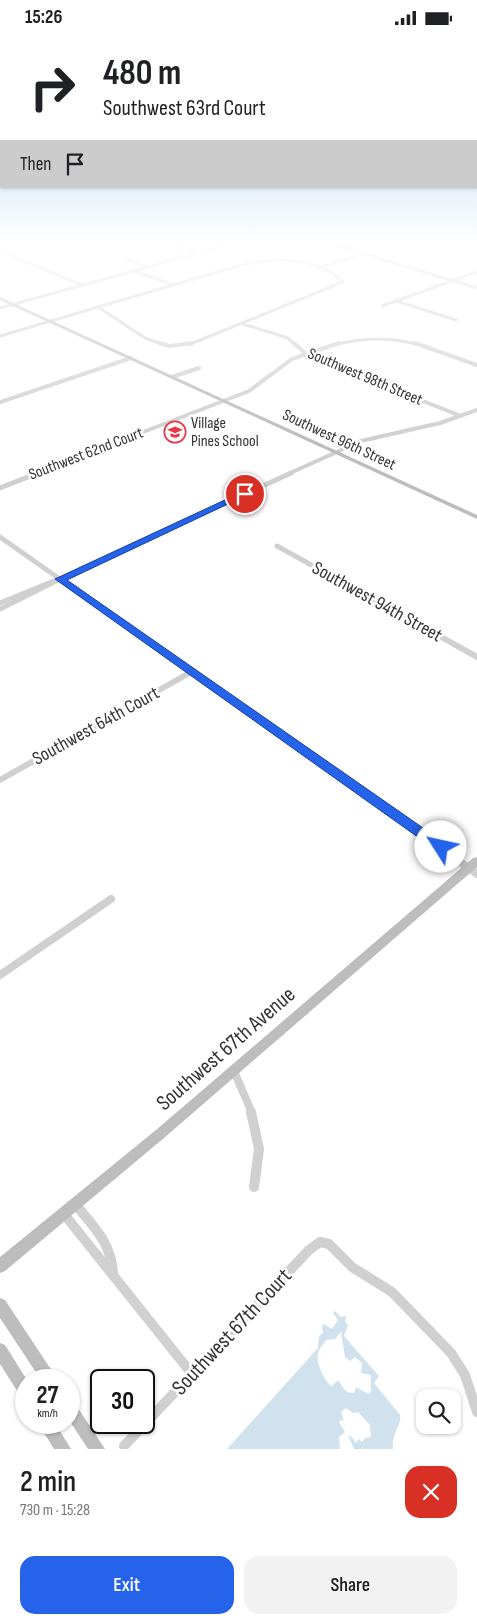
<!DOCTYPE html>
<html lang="en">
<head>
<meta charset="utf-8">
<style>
  :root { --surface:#fff; --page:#f2f2f2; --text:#202124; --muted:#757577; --accent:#2563eb }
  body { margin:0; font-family:"Sofia Sans Condensed",sans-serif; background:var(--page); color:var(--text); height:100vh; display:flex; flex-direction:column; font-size:19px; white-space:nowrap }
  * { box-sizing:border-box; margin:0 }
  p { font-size:16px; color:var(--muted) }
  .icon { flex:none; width:28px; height:28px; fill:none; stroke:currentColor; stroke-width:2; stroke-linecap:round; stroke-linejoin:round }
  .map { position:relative; height:1414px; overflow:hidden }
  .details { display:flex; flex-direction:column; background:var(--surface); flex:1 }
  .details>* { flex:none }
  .banner { position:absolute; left:0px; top:0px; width:478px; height:152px; box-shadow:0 1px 4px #0004; background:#fff; color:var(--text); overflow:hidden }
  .controls { position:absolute; left:416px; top:1354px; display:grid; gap:10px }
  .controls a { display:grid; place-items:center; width:45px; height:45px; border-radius:10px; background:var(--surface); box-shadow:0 1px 4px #0004; font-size:25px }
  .speed { position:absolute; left:15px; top:1334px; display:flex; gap:10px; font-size:25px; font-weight:700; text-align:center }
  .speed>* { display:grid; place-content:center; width:65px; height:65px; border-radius:50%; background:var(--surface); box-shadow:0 1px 4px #0004; line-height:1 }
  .speed small { font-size:12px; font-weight:400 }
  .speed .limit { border:2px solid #111; border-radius:8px; background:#fff; color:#111 }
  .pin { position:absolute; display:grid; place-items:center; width:42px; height:42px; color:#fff; margin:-21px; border:2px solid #fff; border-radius:50%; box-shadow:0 1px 5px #0007 }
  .me { position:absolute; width:55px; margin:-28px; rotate:305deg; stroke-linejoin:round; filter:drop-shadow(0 0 4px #0008) }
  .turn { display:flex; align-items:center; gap:18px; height:105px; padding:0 20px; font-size:22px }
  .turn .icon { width:65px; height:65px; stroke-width:2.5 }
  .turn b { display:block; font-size:35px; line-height:42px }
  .then { display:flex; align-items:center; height:48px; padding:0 20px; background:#0003; gap:10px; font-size:19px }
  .round { display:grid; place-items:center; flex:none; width:52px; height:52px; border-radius:15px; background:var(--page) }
  .headline { display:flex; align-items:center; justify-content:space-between; height:85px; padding:0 20px }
  h1 { font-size:30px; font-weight:600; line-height:38px }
  .cta { display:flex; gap:10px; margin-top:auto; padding:10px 20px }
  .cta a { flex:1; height:58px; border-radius:15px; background:var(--accent); color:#fff; font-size:20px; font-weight:600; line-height:58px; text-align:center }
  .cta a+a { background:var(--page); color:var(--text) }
  .status { display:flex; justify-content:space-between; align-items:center; height:35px; padding:0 25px; background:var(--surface); direction:ltr }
  .status svg { height:14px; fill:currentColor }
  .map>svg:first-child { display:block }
</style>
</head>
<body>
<div class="status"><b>15:26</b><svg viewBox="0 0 49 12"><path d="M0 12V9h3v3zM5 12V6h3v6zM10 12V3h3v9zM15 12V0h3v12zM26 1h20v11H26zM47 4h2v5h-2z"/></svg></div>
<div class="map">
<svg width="477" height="1414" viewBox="0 0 477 1414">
  <rect width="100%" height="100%" fill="#fff"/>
  <path fill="#cfe2ee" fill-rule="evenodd" d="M335 1276 341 1282 346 1281 345 1287 348 1290 344 1301 379 1341 374 1348 400 1380C402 1390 391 1398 393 1414H354L348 1400 353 1403 355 1408 359 1404 362 1407 365 1403 371 1402 370 1390 358 1377 353 1378 346 1373 341 1377 344 1386 341 1385 339 1387 345 1397 339 1402 340 1414H227L318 1313 319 1301 323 1298 322 1291 324 1289 332 1294 338 1285 333 1278ZM341 1297 345 1322 350 1326 355 1322 362 1328 361 1338 371 1340V1357L368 1359 356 1352 354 1358C345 1359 343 1352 338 1345L332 1351C324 1347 314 1324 319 1315 321 1312 324 1309 326 1305L335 1304Z"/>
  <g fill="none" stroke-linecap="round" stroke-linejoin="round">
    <g stroke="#d0d0d0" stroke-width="3">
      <path d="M102 206H107"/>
      <path d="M161 206 195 218"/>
      <path d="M322 206 477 253"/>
      <path d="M343 212 361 206"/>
      <path d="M0 216 82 250"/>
      <path d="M126 224 148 232"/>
      <path d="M323 231 363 219"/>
      <path d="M135 236 173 250"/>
      <path d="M396 266 456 285"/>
      <path d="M382 271 477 237"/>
      <path d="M98 272 145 303 165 310"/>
      <path d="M98 272 245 229C279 222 317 222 343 247L188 310"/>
      <path d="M0 273 241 206"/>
      <path d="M243 289 288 303 295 310"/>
      <path d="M0 301 98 272"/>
      <path d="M334 310C364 302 390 302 420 310"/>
    </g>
    <g stroke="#d0d0d0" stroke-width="4">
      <path d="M159 308 170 311 193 308"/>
      <path d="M294 308 308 321 461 381"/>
      <path d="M415 308 477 330"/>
      <path d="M172 342 199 333"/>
      <path d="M0 367 131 323"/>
      <path d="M35 439 249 356 292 324 339 308"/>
      <path d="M288 439 361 406 440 388 477 375"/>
    </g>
    <g stroke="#d0d0d0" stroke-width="5">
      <path d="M0 453 38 438"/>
      <path d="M0 502 145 604"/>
      <path d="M277 511 445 604"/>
      <path d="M0 568 56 545"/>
      <path d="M0 574 68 540 291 438"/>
    </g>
    <g stroke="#d0d0d0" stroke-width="6">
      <path d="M143 603 441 813"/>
      <path d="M443 603 477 622"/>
      <path d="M0 745 191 637"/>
    </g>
    <g stroke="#d0d0d0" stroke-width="8">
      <path d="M439 812 477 839"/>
      <path d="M0 940 111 864"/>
      <path d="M234 1036 252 1078"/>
    </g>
    <g stroke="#d0d0d0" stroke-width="10">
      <path d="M251 1077 259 1114 254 1152"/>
      <path d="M76 1170C94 1192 112 1209 113 1239"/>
      <path d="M64 1179 192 1339"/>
      <path d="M124 1411 309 1215 320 1207 329 1209 352 1232 392 1257 451 1318 465 1340 477 1377"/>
    </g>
    <g fill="#bdbdbd" fill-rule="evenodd">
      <path d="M476 206 477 209 469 206Z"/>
      <path d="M0 262 477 480V484L0 265Z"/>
      <path d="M477 822V832L164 1103 5 1236 0 1238V1222L156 1095 473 823Z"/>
      <path d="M0 1263 5 1265 58 1345H41L0 1283Z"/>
      <path d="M0 1308 5 1310 27 1345 26 1364 21 1362 0 1329Z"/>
      <path d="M69 1364 74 1367 105 1414H88L69 1385Z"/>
      <path d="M38 1388H55L71 1414H54Z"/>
    </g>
  </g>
  <linearGradient id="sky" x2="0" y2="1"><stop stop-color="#9ec6ea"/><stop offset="0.51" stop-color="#fff"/><stop offset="1" stop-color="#fff" stop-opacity="0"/></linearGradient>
  <rect width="477" height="404" fill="url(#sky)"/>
  <path fill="#2563eb" stroke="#184099" d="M242 457 249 459 67 545 446 809 447 812 446 815H436L55 544Z"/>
  <defs>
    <g id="school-ring" transform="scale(1.125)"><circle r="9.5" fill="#fff" stroke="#e63946" stroke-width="1.5"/><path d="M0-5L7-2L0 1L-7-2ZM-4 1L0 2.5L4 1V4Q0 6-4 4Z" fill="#e63946"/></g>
  </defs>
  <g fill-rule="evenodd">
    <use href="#school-ring" x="175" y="397"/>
  </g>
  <g text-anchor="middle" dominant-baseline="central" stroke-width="5" stroke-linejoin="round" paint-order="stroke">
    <g font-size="16" fill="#333" stroke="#fff">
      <text transform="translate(365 342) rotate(23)">Southwest 98th Street</text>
      <text transform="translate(339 405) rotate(25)">Southwest 96th Street</text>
      <text transform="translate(86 419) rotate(-21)">Southwest 62nd Court</text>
    </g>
    <g font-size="16" fill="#333" stroke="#fff" text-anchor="start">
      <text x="191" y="388">Village<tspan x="191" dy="18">Pines School</tspan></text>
    </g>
    <g font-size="19" fill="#333" stroke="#fff">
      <text transform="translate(377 567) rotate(29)">Southwest 94th Street</text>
      <text transform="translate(96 691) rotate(-29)">Southwest 64th Court</text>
    </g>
    <g font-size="22" fill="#333" stroke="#fff">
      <text transform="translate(226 1014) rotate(-41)">Southwest 67th Avenue</text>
      <text transform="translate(232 1297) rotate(-47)">Southwest 67th Court</text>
    </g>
  </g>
</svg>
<div class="controls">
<a><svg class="icon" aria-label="search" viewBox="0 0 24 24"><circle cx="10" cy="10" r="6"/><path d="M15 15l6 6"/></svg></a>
</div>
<div class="speed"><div>27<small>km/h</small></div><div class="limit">30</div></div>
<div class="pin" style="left:245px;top:459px;background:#d93025"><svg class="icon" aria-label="arrive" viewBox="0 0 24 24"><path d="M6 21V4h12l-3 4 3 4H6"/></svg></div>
<svg class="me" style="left:441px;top:812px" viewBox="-20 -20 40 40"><circle r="19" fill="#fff"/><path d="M0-13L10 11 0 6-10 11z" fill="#2563eb"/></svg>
<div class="banner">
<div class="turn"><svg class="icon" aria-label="right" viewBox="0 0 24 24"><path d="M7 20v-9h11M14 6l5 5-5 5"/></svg><div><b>480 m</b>Southwest 63rd Court</div></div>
<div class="then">Then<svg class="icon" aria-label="arrive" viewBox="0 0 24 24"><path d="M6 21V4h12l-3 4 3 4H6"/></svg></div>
</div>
</div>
<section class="details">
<div class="headline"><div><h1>2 min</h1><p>730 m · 15:28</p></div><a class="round" style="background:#d93025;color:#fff"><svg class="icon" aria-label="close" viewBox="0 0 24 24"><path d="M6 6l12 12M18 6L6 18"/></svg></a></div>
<div class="cta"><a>Exit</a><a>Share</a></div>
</section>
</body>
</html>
